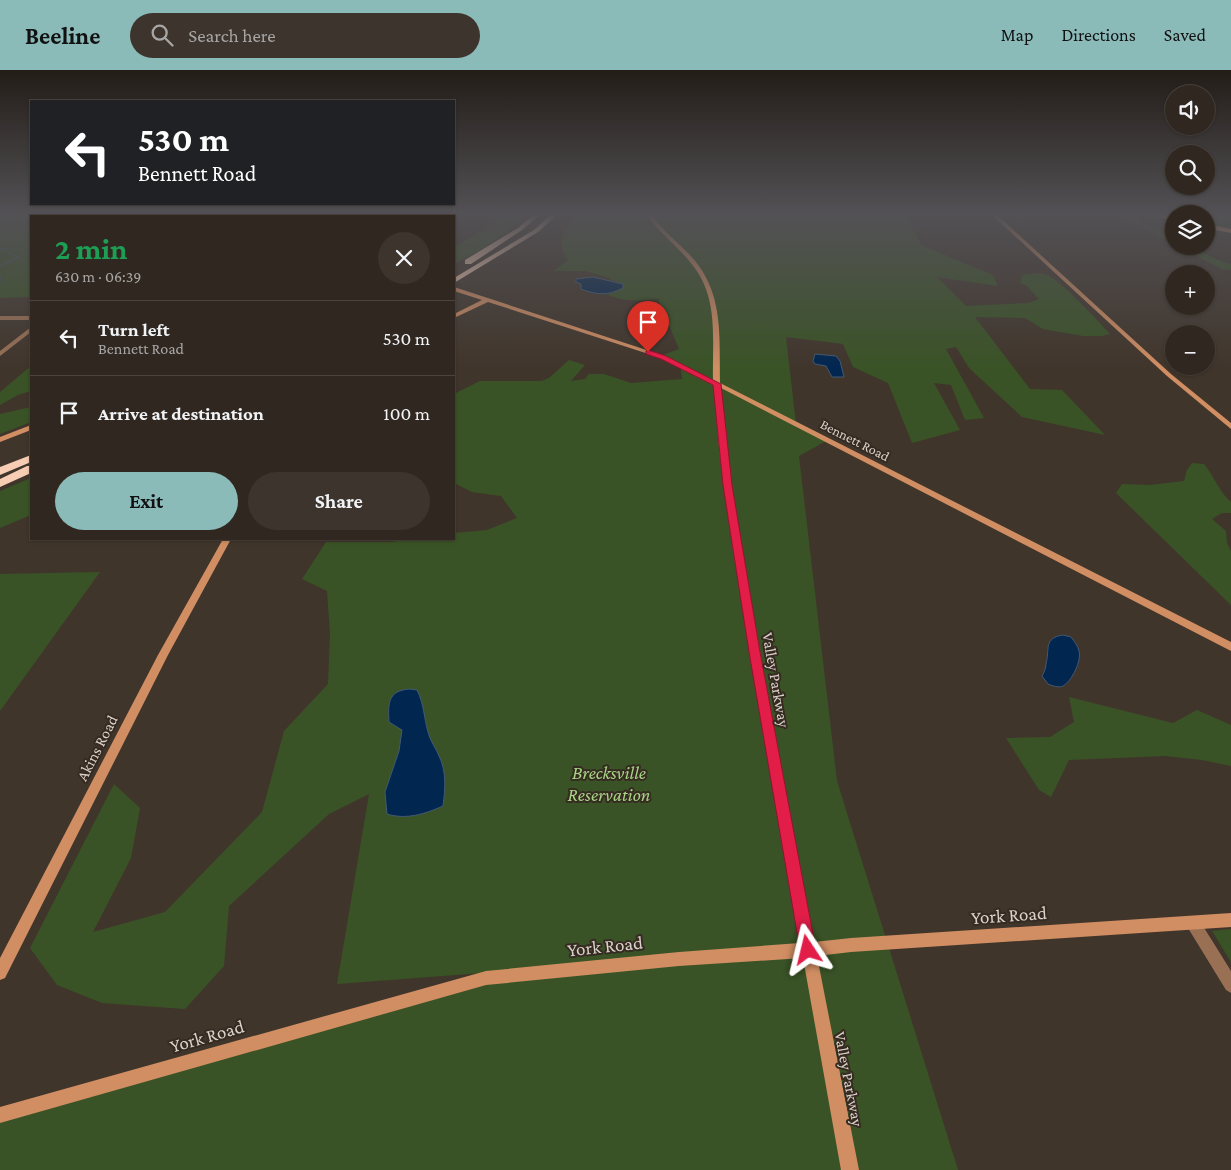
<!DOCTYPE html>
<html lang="en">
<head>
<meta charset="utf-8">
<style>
  :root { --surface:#302820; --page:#3c342d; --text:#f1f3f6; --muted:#a8a6a5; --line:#4b443e; --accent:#8bbbb9 }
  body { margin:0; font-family:"Crimson Pro",serif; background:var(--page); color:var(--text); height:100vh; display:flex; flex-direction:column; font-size:19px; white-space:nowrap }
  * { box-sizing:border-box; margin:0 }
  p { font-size:16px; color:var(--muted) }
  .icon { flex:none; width:28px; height:28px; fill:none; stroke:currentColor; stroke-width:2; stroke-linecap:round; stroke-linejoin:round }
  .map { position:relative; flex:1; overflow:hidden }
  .sheet { position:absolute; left:30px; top:145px; width:425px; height:325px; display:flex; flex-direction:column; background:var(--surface); border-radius:0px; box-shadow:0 1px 4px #0004,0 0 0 1px var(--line) }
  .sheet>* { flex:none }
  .hud { position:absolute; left:30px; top:30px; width:425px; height:105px; border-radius:0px; box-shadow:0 1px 4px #0004,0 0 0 1px var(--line); background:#202124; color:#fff; overflow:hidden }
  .controls { position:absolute; left:1165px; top:15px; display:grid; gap:10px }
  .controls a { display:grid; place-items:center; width:50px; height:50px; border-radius:50%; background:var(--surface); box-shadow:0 1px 4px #0004,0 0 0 1px var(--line); font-size:25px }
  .pin { position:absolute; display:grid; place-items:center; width:42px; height:42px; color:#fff; margin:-51px -21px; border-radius:50% 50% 50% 0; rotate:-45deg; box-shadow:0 0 5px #0007 }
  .pin .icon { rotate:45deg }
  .me { position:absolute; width:55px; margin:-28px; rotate:350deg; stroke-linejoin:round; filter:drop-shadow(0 0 4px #0008) }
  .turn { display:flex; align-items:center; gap:18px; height:105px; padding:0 25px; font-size:22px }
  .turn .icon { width:65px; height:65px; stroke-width:2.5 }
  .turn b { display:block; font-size:35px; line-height:42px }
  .round { display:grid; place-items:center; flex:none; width:52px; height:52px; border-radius:26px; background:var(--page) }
  .headline { display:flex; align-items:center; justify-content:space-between; height:85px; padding:0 25px }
  h1 { font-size:30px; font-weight:700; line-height:38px; color:#1e9e55 }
  .button { display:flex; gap:10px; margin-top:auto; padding:10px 25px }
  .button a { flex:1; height:58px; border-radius:30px; background:var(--accent); color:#111; font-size:20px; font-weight:700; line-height:58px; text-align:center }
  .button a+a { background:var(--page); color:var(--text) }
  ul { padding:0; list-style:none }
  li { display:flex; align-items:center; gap:15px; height:75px; padding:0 25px; border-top:1px solid var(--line) }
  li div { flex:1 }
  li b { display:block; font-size:19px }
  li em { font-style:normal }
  header { display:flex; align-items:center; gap:30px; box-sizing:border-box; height:70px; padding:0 25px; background:var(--accent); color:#111 }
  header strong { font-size:24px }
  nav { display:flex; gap:28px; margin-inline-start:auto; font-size:18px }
  .search { width:350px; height:45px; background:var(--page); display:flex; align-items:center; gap:12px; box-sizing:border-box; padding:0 18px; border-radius:28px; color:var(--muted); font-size:19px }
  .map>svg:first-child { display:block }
</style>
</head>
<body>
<header>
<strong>Beeline</strong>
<div class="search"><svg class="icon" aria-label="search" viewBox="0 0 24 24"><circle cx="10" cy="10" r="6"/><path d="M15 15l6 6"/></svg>Search here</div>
<nav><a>Map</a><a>Directions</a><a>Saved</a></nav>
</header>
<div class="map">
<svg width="1231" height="1100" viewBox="0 0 1231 1100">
  <rect width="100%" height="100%" fill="#40352b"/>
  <g fill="#3a5326">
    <path d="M0 145H67L31 146V227L0 228Z"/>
    <path d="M506 145H529L485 177 454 194V178Z"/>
    <path d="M576 145H906L921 175 993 205 998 216 937 207 966 236 1028 233 1039 229 1027 216 1020 213 1022 205C1029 204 1039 202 1045 204 1060 209 1098 251 1110 264L1102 266H1083L1043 259 1025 248 975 247 1030 319 1062 320 1105 365 1022 347 969 298 956 277 946 279 984 348 965 350 951 315 934 313 960 360 912 373 888 313 853 297 843 274 786 267 796 354 828 370 799 386 837 711 958 1100H0V1046L482 903 337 914 369 724 329 744 229 836 224 896 185 939 102 933 57 915 30 878 114 714 140 738 131 788 93 862 165 842 262 742 284 661 328 614 330 564 327 521 302 509 326 472H393L404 469H454V463L487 460 517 448 501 426 472 422 454 413V324L480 311H542L549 308 569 290 585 295 571 311 585 309 589 304H604L631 313 682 309 680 294 663 285 679 279 658 229C639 231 624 232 606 224L614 223 619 212 611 210 610 208 585 201H553L568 190C554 169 564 164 576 145Z"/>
    <path d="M1120 145H1142L1143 146 1138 148 1139 151 1174 168V174Z"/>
    <path d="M1206 145H1231V160L1206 155Z"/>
    <path d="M1178 176C1199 176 1211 190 1231 194V200H1223Z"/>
    <path d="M31 296V321L18 325 0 335V322Z"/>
    <path d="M31 337V352L0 364V344Z"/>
    <path d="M1192 393 1204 394C1214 406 1219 422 1231 432V443H1222L1212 449 1226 461 1227 473 1231 481V535L1116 423 1122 414 1150 415 1184 411 1187 400Z"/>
    <path d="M31 408V445L0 458V421Z"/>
    <path d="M100 502 0 641V504Z"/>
    <path d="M1069 627 1173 653 1197 640 1231 655V696L1202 690 1165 686 1069 690 1051 727 1039 720 1006 668 1050 667 1074 652Z"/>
    <path d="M1231 859V892L1212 861Z"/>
  </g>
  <g fill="#012650" stroke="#425975">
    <path d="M593 207 623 214V218C607 226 597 225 581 219V214L576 212V209Z"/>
    <path d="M815 284 836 286 840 291 844 307H832L826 296 815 294 813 291Z"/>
    <path d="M1063 565 1071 567C1074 571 1078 576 1079 581 1082 590 1072 611 1063 616 1059 618 1053 616 1048 614L1042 606C1044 603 1046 598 1046 594 1050 580 1043 568 1063 565Z"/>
    <path d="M409 619 417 620C424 634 424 648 428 662 430 671 436 678 439 686 447 702 445 720 443 736 425 744 406 750 387 744L385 722 399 681 402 660 389 652C388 633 388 621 409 619Z"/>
  </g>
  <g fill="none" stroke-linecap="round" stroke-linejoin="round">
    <g stroke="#425975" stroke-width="1">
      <path d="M0 179 6 178 10 184 19 187 0 196"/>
      <path d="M0 206V212"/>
    </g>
    <g fill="#9a7055" fill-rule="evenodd">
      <rect x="0" y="246" width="31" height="4"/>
      <path d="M31 257V262L0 286V281Z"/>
      <path d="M1193 846 1198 848 1231 901V923L1226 920 1188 858 1186 853 1188 848Z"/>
    </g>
    <g fill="#d18e63" fill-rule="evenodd">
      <path d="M167 145H175V146Z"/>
      <rect x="396" y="145" width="4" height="1"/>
      <path d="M647 145H651C665 164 685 177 699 196 724 231 719 273 720 313L1231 572V581L721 318C727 399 742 479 756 559 775 663 794 768 814 872L851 868 1231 843V857L851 882 817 886 859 1100H841L803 888 679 896 486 915 0 1053V1037L486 901 679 882 800 873C781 766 763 659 745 552 732 473 718 394 714 315L661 288 488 232 454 248V244L482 230 454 221V217L665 286 713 310C712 271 719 230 694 197 680 178 661 165 647 145Z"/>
      <path d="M992 145H997L1171 304 1231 353V359L1167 306Z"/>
      <path d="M31 355V360L0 372V367Z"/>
      <path d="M223 469H231L168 585 5 908 0 910V888L158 585Z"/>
    </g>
    <g fill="#fca56d" fill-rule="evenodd">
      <path d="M1155 145 1174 147V151L1156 146Z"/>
      <path d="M1206 154 1231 159V163L1206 158Z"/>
    </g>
    <g fill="#f7cdb3" fill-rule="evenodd">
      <path d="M533 145H540L522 160 471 194H465V190L518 158Z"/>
      <path d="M550 145H557L538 162 454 213V208L534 160Z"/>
      <path d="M31 385V392L0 405V397Z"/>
      <path d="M27 396H31V403L0 417V409Z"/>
    </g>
  </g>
  <linearGradient id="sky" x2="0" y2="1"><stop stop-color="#231d18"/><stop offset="0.48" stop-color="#535155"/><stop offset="1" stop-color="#535155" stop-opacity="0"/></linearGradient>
  <rect width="1231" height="299" fill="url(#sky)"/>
  <path fill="#e11d48" stroke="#92132f" d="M648 280 666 286 721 314 732 415 760 582 816 880 814 886 808 888 802 886 800 880 749 582 723 415 713 315 661 289 646 284V281Z"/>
  <g text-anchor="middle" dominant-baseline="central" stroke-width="4" stroke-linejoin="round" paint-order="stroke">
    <g font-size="14" fill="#d9d1cb" stroke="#362b21">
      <text transform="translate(855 370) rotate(27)">Bennett Road</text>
    </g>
    <g font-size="16" fill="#d9d1cb" stroke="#362b21">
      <text transform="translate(776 610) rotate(80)">Valley Parkway</text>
      <text transform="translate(97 678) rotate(-63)">Akins Road</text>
      <text transform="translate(849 1009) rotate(79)">Valley Parkway</text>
    </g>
    <g font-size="19" font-style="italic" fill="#a7d585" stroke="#362b21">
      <text x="609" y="702">Brecksville<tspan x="609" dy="22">Reservation</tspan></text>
    </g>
    <g font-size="19" fill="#d9d1cb" stroke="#362b21">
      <text transform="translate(1009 845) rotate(-4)">York Road</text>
      <text transform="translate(605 876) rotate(-6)">York Road</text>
      <text transform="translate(207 966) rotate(-16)">York Road</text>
    </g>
  </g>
</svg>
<div class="controls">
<a><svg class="icon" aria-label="sound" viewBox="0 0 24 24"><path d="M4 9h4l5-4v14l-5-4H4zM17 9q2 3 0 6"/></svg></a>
<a><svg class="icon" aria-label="search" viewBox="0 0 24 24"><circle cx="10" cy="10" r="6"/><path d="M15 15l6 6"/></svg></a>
<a><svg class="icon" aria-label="layers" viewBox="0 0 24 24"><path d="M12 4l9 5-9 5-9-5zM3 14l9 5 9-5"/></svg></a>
<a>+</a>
<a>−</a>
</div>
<div class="pin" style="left:648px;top:282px;background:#d93025"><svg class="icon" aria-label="arrive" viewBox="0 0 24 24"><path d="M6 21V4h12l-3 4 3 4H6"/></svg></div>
<svg class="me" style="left:808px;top:880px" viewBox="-20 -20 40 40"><path d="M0-17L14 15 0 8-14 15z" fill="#e11d48" stroke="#fff" stroke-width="4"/></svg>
<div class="hud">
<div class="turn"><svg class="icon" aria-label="left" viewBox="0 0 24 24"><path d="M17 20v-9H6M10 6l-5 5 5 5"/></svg><div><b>530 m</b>Bennett Road</div></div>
</div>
<section class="sheet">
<div class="headline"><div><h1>2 min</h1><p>630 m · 06:39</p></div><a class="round"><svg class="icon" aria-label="close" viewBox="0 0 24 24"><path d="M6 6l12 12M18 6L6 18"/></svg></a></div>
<ul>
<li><svg class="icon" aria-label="left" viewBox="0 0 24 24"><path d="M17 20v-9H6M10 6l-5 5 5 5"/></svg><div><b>Turn left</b><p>Bennett Road</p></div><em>530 m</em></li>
<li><svg class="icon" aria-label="arrive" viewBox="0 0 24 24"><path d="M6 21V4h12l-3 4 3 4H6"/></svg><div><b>Arrive at destination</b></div><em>100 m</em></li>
</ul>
<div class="button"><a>Exit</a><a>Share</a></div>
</section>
</div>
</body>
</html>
